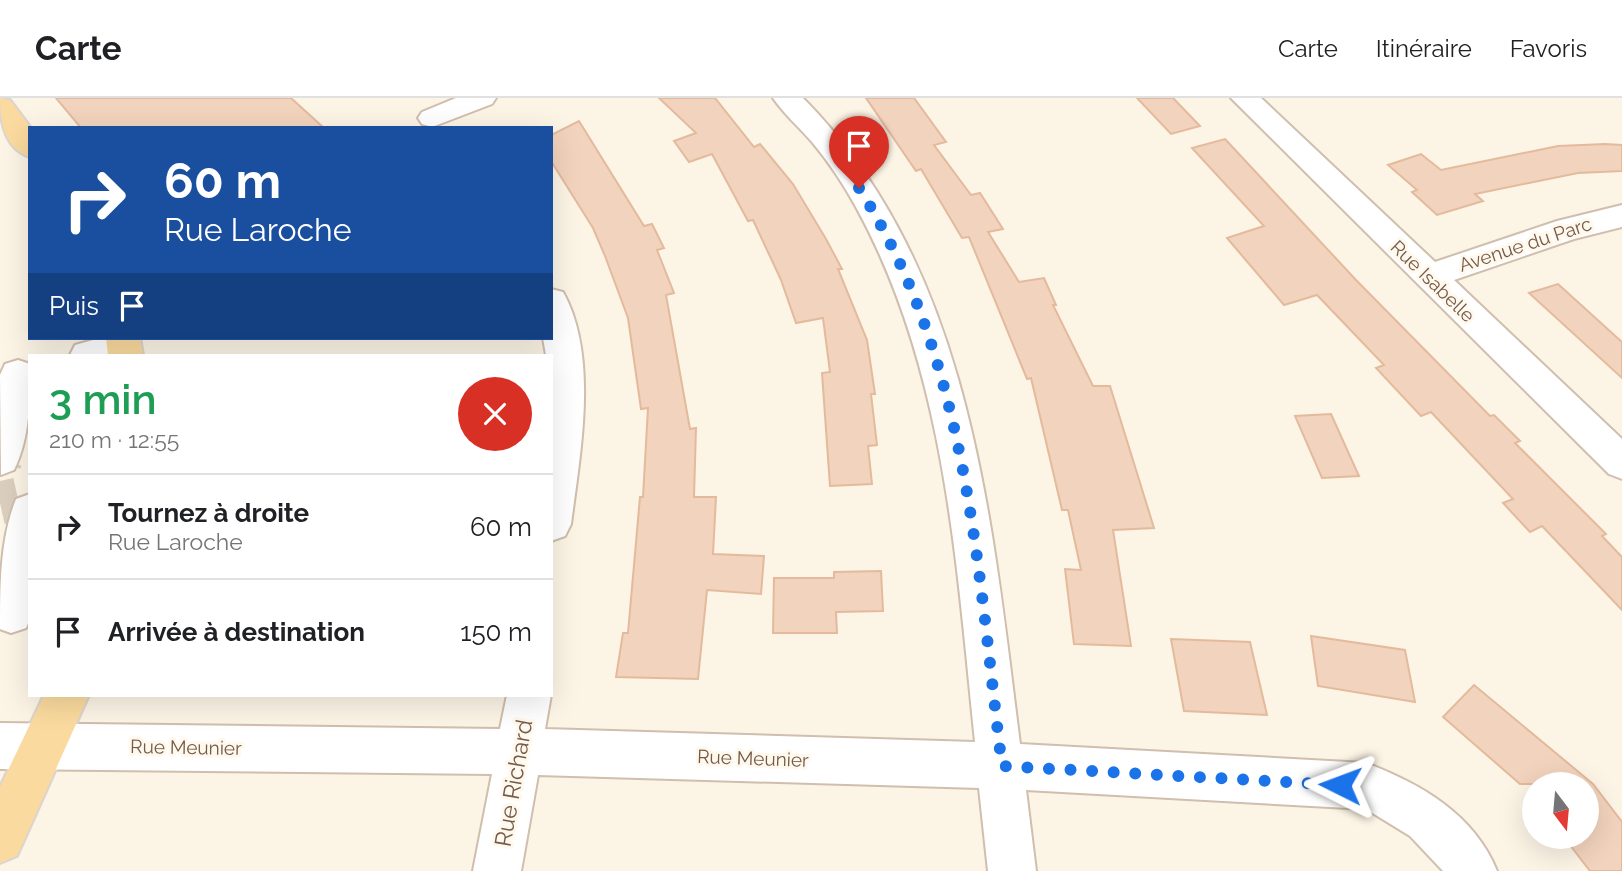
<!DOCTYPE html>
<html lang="fr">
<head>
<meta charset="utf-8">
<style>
  :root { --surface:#fff; --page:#f2f2f2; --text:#202124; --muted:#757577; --line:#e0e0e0 }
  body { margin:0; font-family:Raleway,sans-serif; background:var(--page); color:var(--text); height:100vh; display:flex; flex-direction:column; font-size:26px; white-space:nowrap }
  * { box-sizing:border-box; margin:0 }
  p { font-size:23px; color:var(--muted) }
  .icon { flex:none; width:38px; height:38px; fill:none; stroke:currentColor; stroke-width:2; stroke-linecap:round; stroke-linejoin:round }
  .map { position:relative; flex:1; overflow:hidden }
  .details { position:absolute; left:28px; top:256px; width:525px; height:343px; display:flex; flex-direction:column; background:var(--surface); border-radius:0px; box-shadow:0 7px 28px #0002 }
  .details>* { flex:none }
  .banner { position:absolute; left:28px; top:28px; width:525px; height:214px; border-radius:0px; box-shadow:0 7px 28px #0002; background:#1a4fa0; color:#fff; overflow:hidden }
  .needle { width:46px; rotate:164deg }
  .controls { position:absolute; left:1522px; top:674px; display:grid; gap:14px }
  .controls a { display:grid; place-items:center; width:77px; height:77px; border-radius:50%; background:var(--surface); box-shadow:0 7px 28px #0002; font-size:35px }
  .pin { position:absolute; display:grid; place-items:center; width:60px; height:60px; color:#fff; margin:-72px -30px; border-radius:50% 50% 50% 0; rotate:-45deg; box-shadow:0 0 7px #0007 }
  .pin .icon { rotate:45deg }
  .me { position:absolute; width:77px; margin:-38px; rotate:273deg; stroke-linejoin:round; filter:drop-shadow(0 0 5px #0008) }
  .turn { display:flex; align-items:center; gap:24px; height:147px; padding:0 21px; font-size:32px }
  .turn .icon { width:91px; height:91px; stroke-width:2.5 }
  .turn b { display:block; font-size:49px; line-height:60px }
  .then { display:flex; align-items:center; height:66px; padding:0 21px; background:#0003; gap:14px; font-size:26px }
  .round { display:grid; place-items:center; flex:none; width:74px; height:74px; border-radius:37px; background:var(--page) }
  .headline { display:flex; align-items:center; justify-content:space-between; height:119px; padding:0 21px }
  h1 { font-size:42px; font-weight:600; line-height:52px; color:#1e9e55 }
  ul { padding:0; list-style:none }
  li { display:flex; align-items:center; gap:21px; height:105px; padding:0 21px; border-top:2px solid var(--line) }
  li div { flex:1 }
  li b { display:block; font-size:26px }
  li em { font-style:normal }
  header { display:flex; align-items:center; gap:42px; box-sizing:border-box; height:98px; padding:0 35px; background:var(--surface); border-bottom:2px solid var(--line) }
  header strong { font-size:33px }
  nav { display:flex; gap:38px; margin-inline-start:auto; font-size:24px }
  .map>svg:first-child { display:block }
</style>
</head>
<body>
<header>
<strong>Carte</strong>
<nav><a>Carte</a><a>Itinéraire</a><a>Favoris</a></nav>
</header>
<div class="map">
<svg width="1622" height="773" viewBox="0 0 1622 773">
  <rect width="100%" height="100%" fill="#fcf4e5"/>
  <g fill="#f2d3bd" stroke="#e4ba9d" stroke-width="2">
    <path d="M56 0H291L324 30H81Z"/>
    <path d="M659 0H715L754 49 760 46 793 86 826 141 842 171H838L867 242 875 296H871L877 347 868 348 872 386 830 388 822 275 830 274 823 220 796 225 781 182 753 122 748 123 712 56 689 64 674 43 696 35Z"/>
    <path d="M866 0H914L946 44 934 47 971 97 980 95 1003 131 988 134 1019 184 1044 180 1056 207H1053L1093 288H1110L1154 430 1113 432 1131 548 1074 546 1065 471 1081 472 1068 412H1062L1031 280 1027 281 969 139 962 140 921 71 916 73Z"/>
    <path d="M1137 0H1173L1200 28 1171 36Z"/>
    <path d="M579 23 644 128 652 126 664 150 657 152 674 195 666 197 690 331 696 330 694 399H716L713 456 764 458 761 496 707 492 698 581 616 579 623 535H628L640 399H643L648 310 641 311 628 220 605 158 593 130 551 63V37Z"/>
    <path d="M1225 41 1356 182 1490 318 1494 317 1520 343 1515 345 1606 436 1602 438 1622 459V512L1542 428 1530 434 1503 405 1513 401 1431 314 1421 318 1376 270 1384 267 1317 197 1284 207 1227 140 1264 128 1192 50Z"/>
    <path d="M1605 46 1622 47V73L1578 75 1475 96 1483 103 1437 117 1412 94 1417 92 1388 67 1421 56 1441 72 1558 48Z"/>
    <path d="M1558 186 1622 244V280L1529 195Z"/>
    <path d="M1331 316 1359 378 1322 380 1295 318Z"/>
    <path d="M881 473 883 513 836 514 837 535H773L774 480H834V474Z"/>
    <path d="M1311 538 1405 552 1415 604 1318 588Z"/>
    <path d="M1171 541 1250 544 1267 617 1184 613Z"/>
    <path d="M1474 587 1593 686 1622 724V773H1590L1563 738H1587V686H1520L1443 619Z"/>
  </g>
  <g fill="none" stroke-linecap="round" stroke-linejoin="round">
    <g stroke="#dacebe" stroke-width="43" stroke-dasharray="43 21" stroke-linecap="butt">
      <path d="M0 364 1 361"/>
      <path d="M0 405 18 401"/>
    </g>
    <g stroke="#d0beae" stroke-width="4">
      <g id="minor">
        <path d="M456 0H496L492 6 432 29 422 26 418 20 422 14Z"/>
        <path d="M773 0H803C972 171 991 420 1020 646L1366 665C1421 686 1474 716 1497 773H1443L1410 738 1366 711 1026 692 1036 773H988L979 690 538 677 521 773H473L492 676 0 671V625L500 631 507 597H551L545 631 975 644C956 463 946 273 856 109 844 87 828 63 812 44 799 29 784 16 773 0Z"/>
        <path d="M1231 0H1261L1435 164 1557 123 1622 107V129L1574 141 1454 182 1622 341V381L1609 376Z"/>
        <path d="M551 191 563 194C599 258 580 356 571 426L565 438 551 443V257H546L543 240H551Z"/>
        <path d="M100 240H138L141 246 136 255 130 257H70L75 247Z"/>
        <path d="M18 262 30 266C30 301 30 340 14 372L1 377 0 277 5 266Z"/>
        <path d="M30 396V521L26 530 11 535 0 531C0 488 0 441 16 401Z"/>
      </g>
    </g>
    <g stroke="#dbd4d0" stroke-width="4">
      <g id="major">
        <path d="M0 0 10 2 31 30 30 59C4 51 0 23 0 0Z"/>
        <path d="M106 240H140L143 257H108Z"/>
        <path d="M44 597H89L17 758 0 765V689Z"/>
      </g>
    </g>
    <use href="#minor" fill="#fff" fill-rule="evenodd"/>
    <use href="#major" fill="#fada9e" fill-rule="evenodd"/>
  </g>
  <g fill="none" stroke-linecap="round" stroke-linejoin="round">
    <path stroke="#1a73e8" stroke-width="12" stroke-dasharray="0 21.6" d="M859 90C969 263 977 470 1002 668L1340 687"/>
  </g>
  <g text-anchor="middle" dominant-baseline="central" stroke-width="6" stroke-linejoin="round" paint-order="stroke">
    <g font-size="19" fill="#755a4a" stroke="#fff8ec">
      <text transform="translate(1525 146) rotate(-18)">Avenue du Parc</text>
      <text transform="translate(1433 183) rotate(44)">Rue Isabelle</text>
      <text transform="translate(186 649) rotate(1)">Rue Meunier</text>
      <text transform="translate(753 660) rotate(2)">Rue Meunier</text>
    </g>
    <g font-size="23" fill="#755a4a" stroke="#fff8ec">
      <text transform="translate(513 685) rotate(-80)">Rue Richard</text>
    </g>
  </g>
</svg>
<div class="controls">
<a><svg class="needle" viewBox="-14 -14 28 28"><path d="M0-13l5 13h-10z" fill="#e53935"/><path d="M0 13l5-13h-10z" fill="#757577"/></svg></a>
</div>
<div class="pin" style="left:859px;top:90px;background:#d93025"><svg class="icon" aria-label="arrive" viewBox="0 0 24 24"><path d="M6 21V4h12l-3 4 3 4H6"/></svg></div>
<svg class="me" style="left:1340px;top:687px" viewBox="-20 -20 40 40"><path d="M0-17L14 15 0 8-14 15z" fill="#1a73e8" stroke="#fff" stroke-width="4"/></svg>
<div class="banner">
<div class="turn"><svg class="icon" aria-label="right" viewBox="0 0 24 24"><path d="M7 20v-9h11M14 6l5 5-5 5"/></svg><div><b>60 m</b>Rue Laroche</div></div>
<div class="then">Puis<svg class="icon" aria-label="arrive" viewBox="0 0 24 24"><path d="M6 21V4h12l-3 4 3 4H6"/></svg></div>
</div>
<section class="details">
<div class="headline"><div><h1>3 min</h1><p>210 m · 12:55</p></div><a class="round" style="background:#d93025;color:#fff"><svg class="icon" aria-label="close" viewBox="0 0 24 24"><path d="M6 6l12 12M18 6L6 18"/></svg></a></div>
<ul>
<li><svg class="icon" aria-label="right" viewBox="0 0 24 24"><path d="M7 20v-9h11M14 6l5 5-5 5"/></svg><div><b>Tournez à droite</b><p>Rue Laroche</p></div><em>60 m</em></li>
<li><svg class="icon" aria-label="arrive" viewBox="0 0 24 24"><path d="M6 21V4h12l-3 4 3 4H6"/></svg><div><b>Arrivée à destination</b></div><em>150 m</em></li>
</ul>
</section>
</div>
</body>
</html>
